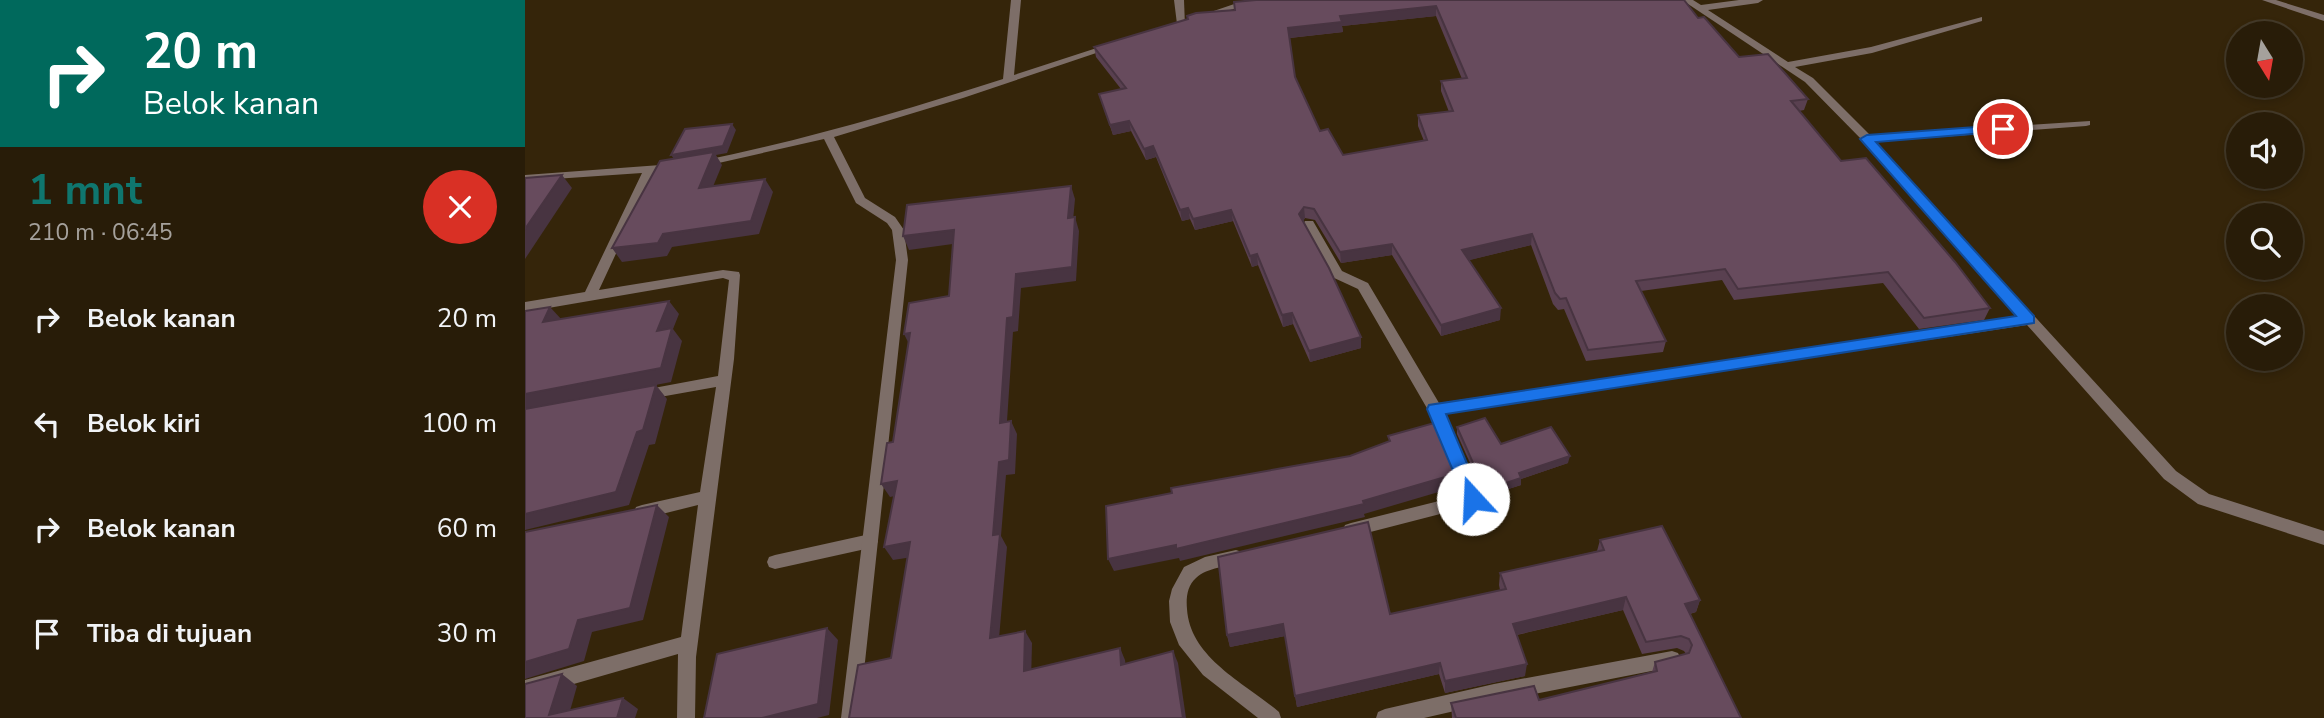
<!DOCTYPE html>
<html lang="id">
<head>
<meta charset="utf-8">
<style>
  :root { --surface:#281c08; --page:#302512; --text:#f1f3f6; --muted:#a5a19c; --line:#443a29; --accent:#0f766e }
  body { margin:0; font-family:"Nunito Sans",sans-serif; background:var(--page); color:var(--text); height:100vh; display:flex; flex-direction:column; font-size:26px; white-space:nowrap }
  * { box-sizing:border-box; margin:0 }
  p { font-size:23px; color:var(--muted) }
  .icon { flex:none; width:38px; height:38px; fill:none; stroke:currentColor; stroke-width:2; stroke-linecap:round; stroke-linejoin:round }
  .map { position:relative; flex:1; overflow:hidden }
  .side { display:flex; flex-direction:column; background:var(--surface); width:525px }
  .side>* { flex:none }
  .hud { background:#00695c; color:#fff; overflow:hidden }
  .needle { width:46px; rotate:169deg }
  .tools { position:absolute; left:1701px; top:21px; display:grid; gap:14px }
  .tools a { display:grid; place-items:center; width:77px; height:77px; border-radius:50%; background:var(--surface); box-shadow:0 4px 10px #0003,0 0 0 2px var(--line); font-size:35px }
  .pin { position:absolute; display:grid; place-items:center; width:60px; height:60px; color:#fff; margin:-30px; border:4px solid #fff; border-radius:50%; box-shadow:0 2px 7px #0007 }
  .me { position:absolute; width:77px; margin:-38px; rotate:340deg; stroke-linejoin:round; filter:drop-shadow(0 0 5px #0008) }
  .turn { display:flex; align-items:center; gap:24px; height:147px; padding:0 28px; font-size:32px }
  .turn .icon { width:91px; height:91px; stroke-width:2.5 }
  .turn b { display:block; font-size:49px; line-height:60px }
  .round { display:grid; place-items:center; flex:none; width:74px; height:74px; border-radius:37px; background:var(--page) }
  .head { display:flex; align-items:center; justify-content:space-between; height:119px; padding:0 28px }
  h1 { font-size:42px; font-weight:700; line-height:52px; color:var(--accent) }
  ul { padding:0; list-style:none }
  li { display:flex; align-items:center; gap:21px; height:105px; padding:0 28px }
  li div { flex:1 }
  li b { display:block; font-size:26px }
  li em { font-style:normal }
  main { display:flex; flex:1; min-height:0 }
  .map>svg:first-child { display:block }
</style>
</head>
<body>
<main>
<section class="side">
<div class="hud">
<div class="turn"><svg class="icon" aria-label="right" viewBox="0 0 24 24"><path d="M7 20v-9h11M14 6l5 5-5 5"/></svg><div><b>20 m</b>Belok kanan</div></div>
</div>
<div class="head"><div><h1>1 mnt</h1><p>210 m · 06:45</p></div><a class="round" style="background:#d93025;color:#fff"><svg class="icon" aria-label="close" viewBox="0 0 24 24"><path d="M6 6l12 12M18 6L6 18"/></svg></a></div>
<ul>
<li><svg class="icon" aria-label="right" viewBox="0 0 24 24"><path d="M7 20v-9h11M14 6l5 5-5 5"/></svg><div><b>Belok kanan</b></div><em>20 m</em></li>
<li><svg class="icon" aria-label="left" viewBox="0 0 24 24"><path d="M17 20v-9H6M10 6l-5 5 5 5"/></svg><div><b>Belok kiri</b></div><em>100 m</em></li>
<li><svg class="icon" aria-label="right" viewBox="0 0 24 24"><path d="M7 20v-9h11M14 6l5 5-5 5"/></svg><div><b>Belok kanan</b></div><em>60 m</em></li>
<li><svg class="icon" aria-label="arrive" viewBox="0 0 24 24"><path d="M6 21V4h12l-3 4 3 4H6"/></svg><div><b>Tiba di tujuan</b></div><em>30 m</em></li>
</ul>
</section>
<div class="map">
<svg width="1799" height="718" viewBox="0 0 1799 718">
  <rect width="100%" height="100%" fill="#35250a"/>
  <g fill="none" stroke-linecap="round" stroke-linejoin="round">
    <path fill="#7d6e68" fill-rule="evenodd" d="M345 534 351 536 353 541 351 546 345 548 250 569 244 567 242 562 244 557 250 555Z"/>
    <g fill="#7d6e68" fill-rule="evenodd">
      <path d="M486 0H496L489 75 584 44 592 46 438 98 309 137 340 198 370 217 379 230 383 260 334 718H316L371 260 367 230 362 223 331 203 299 139 176 167 170 164 176 161C279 140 378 111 478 79Z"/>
      <path d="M649 0H659L660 26 652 24Z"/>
      <path d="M721 0H735L682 18 674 16Z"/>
      <path d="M1157 0H1168L1176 5 1214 0H1238L1233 3 1183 10 1263 62 1346 47 1457 17V21L1347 53 1270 67 1288 78 1345 135 1565 121V125L1561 126 1350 142 1651 471 1684 494 1799 531V545L1673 504 1639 479 1502 325 919 413 956 499 954 504 826 537 820 535 818 530 820 525 826 523 938 495 903 410 833 289 807 277 778 224 780 221H788L817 271 843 283 914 403 1494 317 1338 141 1280 82Z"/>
      <path d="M1737 0H1751L1799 15V21Z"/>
      <path d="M149 164 153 165V169L129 172 74 290 198 270 214 272 215 275 209 359 171 657 170 718H152L153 654 0 698V680L156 637 173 505 117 519 111 517 109 512 111 507 117 505 175 492 191 387 118 400 113 399 111 395 113 391 118 390 193 376 204 280 198 278 0 312V302L60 292 117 173 0 181V175Z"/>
      <path d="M711 550 717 552 719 557 717 562C702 567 683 567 671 578 662 586 661 598 662 609 665 658 720 683 754 712L756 718H733L678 675 654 645 645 622 644 601 647 589 659 567 680 557Z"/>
      <path d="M1147 651 1153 653 1156 659 1153 665 1147 667 969 702 899 718H851L853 712 860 709 969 684Z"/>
    </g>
  </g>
  <g fill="#594050" fill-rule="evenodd">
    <path d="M731 0 1173 18 1214 57 1283 99 1279 110 1274 111 1316 161 1465 308 1459 320 1394 329 1358 283 1209 300 1197 280 1116 291 1141 341 1138 352 1061 361 1039 309 1033 310 1028 304 1006 245 944 260 975 320 916 336 867 255 816 263 790 220 780 218 778 221 836 348 785 362 768 324 758 327 733 265 727 267 708 221 670 230 665 219 657 221 631 157 621 160 606 131 588 135 574 94 596 89 571 57 569 47 710 10ZM911 16 937 79 916 81V91L924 112 893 115V126L899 141 818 155 795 131 770 77 765 38 818 32 817 26Z"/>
    <path d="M932 427 976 444 1043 463 996 479V485L965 495 956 480 953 481 932 434Z"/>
    <path d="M1075 540 1175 600 1171 612 1165 614 1216 718H927L926 703 1014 700 1127 672 1130 662 1161 654 1159 651 1152 648 1117 654 1098 610 992 635 1000 676 920 693 914 674 772 707 760 636 705 647 702 635 865 614 975 590 974 585 975 573 1072 551Z"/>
  </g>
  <g fill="#483441">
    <path d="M911 6V16L817 26 818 32 764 38 763 28 815 16Z"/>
    <path d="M604 121 606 131 588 135 585 125Z"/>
    <path d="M207 124 211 130 202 153 191 155 197 165 182 201 146 155Z"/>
    <path d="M628 146 631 157 621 160 619 149Z"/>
    <path d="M37 175 47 188 0 259V229Z"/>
    <path d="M240 179 248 192 234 234 147 247 142 256 97 262 87 248 138 234Z"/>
    <path d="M546 186 550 199 547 231 543 218Z"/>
    <path d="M779 207 780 218 776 225 774 214Z"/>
    <path d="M663 208 665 219 657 221 655 210Z"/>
    <path d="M706 210 708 221 670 230 668 219Z"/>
    <path d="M550 217 554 231 551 281 496 288 493 331 488 332 481 436 475 423 482 318 491 274Z"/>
    <path d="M429 230 435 243 384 250 378 236Z"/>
    <path d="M1007 234 1006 245 937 262V250Z"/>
    <path d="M867 244V255L816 263 815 252Z"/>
    <path d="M732 254 733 265 727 267 725 256Z"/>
    <path d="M144 301 154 314 148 329 157 341 146 382 0 410V394L132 331Z"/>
    <path d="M25 307 37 320 18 322Z"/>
    <path d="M976 308 975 320 916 336V325Z"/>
    <path d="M767 313 768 324 758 327 757 315Z"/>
    <path d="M385 333 386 348 379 334Z"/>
    <path d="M836 337V348L785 362 784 351Z"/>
    <path d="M131 385 142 399 130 444 124 445 104 505 0 530V514L112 432Z"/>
    <path d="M486 421 492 434 490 474 481 475 476 536 482 547 473 650 465 638 468 535 474 462Z"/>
    <path d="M1045 456 1043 463 996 479V485L965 495 966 488 994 473Z"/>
    <path d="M934 473V486L839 514 840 517 655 561 654 558 589 571 583 559 838 501Z"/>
    <path d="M957 473 956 480 953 481V474Z"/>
    <path d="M372 481 380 494 365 497 356 484Z"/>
    <path d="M132 505 144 517 118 620 67 632 59 661 0 679V662Z"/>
    <path d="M385 542 394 556 368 560 359 547Z"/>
    <path d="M1101 597 1098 610 986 636 988 624Z"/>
    <path d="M1175 600 1171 612 1156 616 1160 604Z"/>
    <path d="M758 624 760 636 705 647 702 635Z"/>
    <path d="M302 628 313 640 304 715 292 718H237Z"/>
    <path d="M500 631 507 643 506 683 499 671Z"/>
    <path d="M595 648 600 660 602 677 596 665Z"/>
    <path d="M648 651 653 663 661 718H658Z"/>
    <path d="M915 663 914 674 772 707 770 696Z"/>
    <path d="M1002 664 1000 676 920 693V681Z"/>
    <path d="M37 674 52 686 43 718 24 715Z"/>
    <path d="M98 698 113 709 110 718H92Z"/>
  </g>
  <g fill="#674b5d" stroke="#483441" stroke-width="2" fill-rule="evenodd">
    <path d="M731 0H1159L1173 18 1179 17 1214 57 1243 54 1283 99 1266 101 1316 161 1341 158 1430 262 1465 308 1399 318 1363 272 1213 289 1200 269 1111 281 1141 341 1063 350 1041 298 1035 299 1030 293 1007 234 937 250 976 308 916 325 867 244 815 252 789 209 779 207 774 214 804 268 836 337 784 351 767 313 757 315 732 254 725 256 706 210 668 219 663 208 655 210 628 146 619 149 604 121 585 125 574 94 601 88 569 47 663 19 662 16 671 13 710 10 709 2ZM911 6 942 78 916 81 928 111 893 115 902 140 818 155 803 129 795 131 770 77 763 28 817 22 815 16Z"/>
    <path d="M207 124 198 146 146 155 160 129Z"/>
    <path d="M189 152 174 188 240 179 226 221 138 234 133 243 87 248 135 161Z"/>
    <path d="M37 175 0 229V178Z"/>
    <path d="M546 186 543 218 550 217 547 267 491 274 488 317 482 318 475 423 486 421 484 460 474 462 468 535 475 534 465 638 500 631 499 671 595 648 596 665 648 651 658 718H324L333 665 366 658 385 542 359 547 372 481 356 484 362 443 368 442 385 333 379 334 384 303 424 296 429 230 378 236 382 205Z"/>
    <path d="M144 301 132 331 147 328 136 368 0 394V311L25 307 18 322Z"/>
    <path d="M131 385 118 430 112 432 91 492 0 514V409Z"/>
    <path d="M960 418 976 444 1026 427 1045 456 994 473 996 478 966 488 957 473 953 474 932 427Z"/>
    <path d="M909 423 914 427 934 473 838 501 839 504 651 549V545L583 559 581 506 647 493 646 488 825 456 865 441 863 436Z"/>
    <path d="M132 505 105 608 53 620 44 649 0 662V532Z"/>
    <path d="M843 522 865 614 981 589 975 573 1079 550 1075 540 1137 526 1175 600 1160 604 1216 718H931L926 703 1009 686 1014 700 1132 671 1130 662 1164 653 1167 645 1164 639 1156 636 1121 642 1101 597 988 624 1002 664 920 681 915 663 770 696 758 624 702 635 693 557Z"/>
    <path d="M302 628 293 704 237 718H179L192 654Z"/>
    <path d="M37 674 24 715 98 698 92 718H0V684Z"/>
  </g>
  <path fill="#1a73e8" stroke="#114b97" stroke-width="2" d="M1478 125 1485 129 1483 131 1351 142 1509 316V323L921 414 957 499 948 507 942 504 902 409 904 405 1491 316 1335 139 1342 135Z"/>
</svg>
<div class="tools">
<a><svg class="needle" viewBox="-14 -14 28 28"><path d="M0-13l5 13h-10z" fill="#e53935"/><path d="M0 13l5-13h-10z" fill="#a5a19c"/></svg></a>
<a><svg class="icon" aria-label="sound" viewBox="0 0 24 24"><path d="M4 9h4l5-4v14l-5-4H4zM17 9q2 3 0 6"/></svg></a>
<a><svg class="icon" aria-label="search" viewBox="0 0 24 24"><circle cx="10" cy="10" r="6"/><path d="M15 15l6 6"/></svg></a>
<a><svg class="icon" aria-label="layers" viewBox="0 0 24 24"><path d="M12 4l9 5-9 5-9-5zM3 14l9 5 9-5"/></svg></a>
</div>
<div class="pin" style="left:1478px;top:129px;background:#d93025"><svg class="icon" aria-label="arrive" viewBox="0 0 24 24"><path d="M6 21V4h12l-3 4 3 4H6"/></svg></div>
<svg class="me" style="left:948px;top:499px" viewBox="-20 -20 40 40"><circle r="19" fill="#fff"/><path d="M0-13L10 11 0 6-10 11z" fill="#1a73e8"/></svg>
</div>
</main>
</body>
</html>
